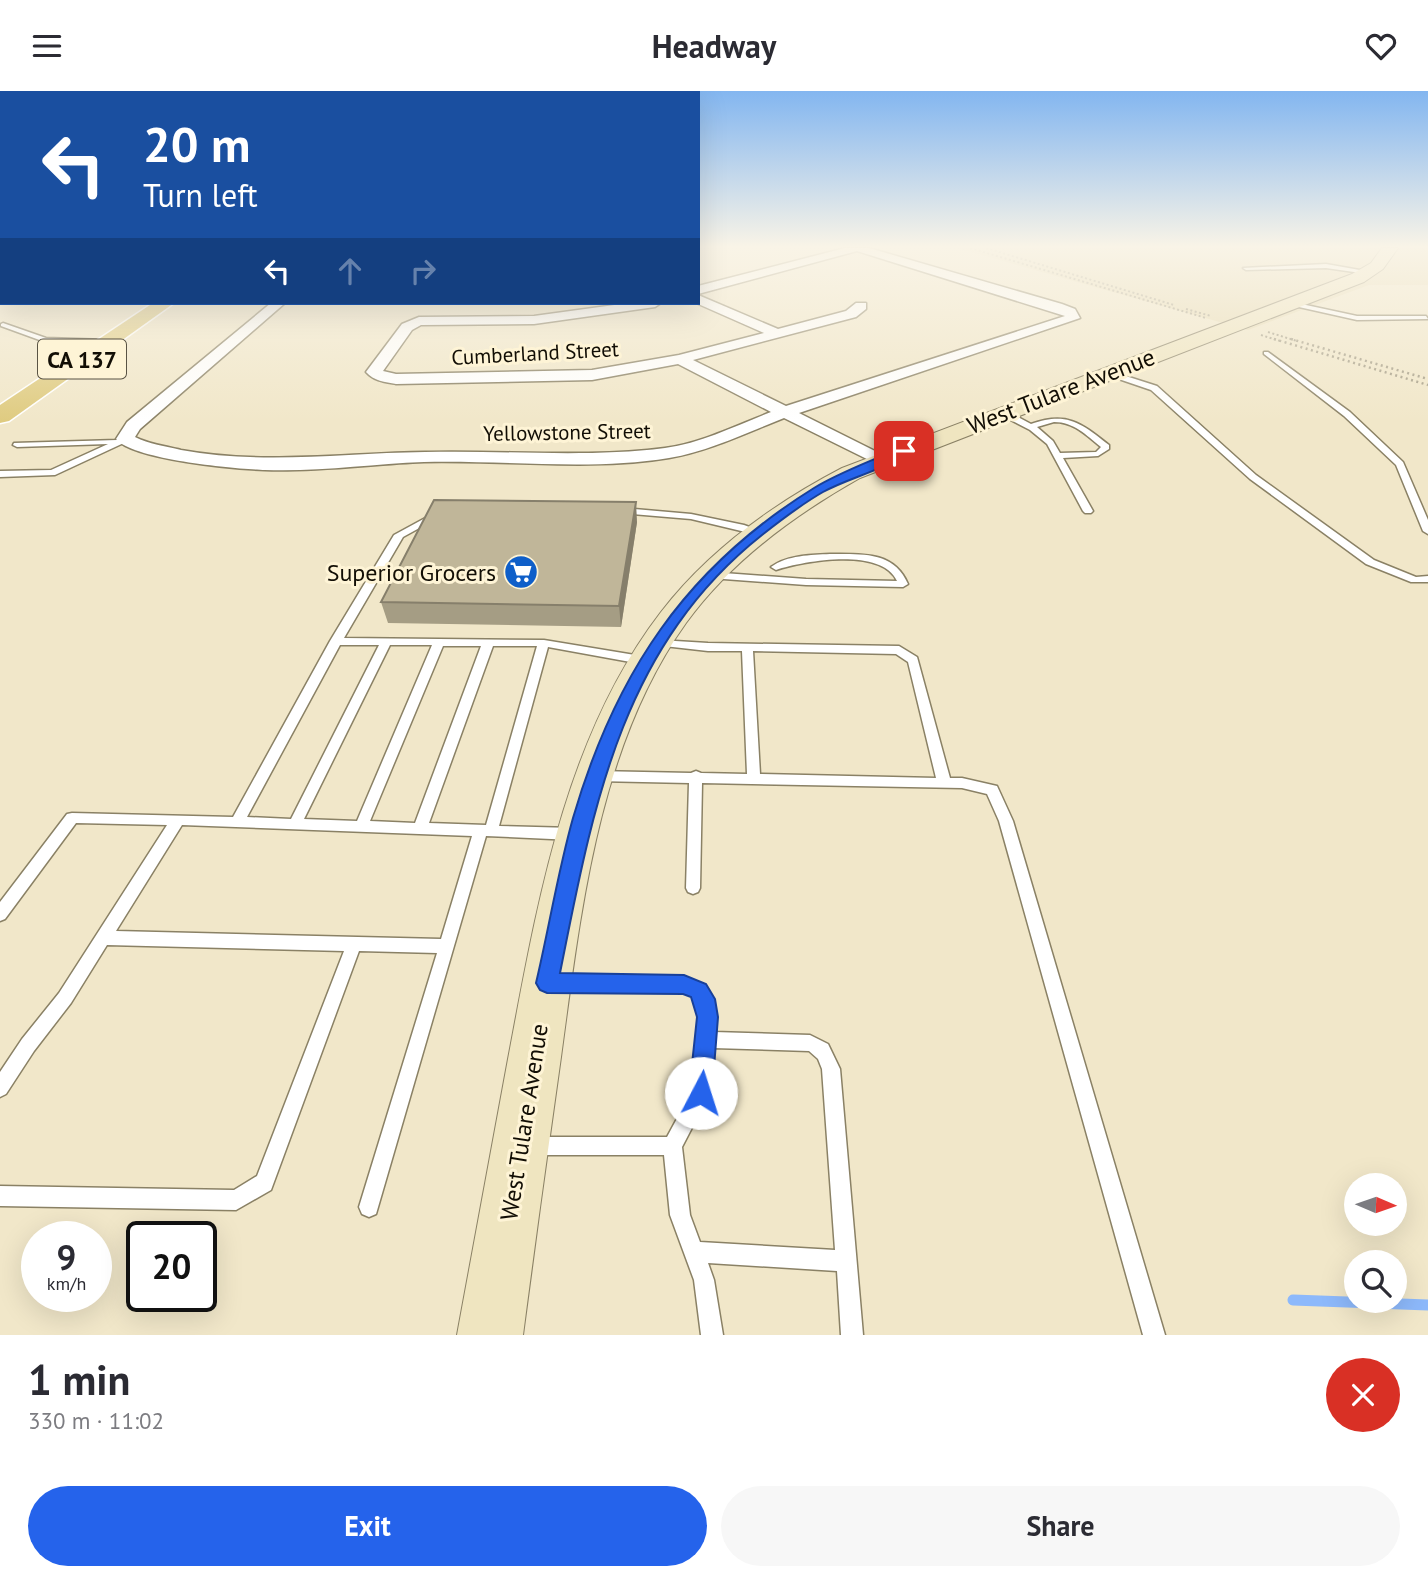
<!DOCTYPE html>
<html lang="en">
<head>
<meta charset="utf-8">
<style>
  :root { --surface:#fff; --page:#f7f7f7; --text:#2b2b33; --muted:#7c7c81; --accent:#2563eb }
  body { margin:0; font-family:"PT Sans",sans-serif; background:var(--page); color:var(--text); height:100vh; display:flex; flex-direction:column; font-size:26px; white-space:nowrap }
  * { box-sizing:border-box; margin:0 }
  p { font-size:23px; color:var(--muted) }
  .icon { flex:none; width:38px; height:38px; fill:none; stroke:currentColor; stroke-width:2; stroke-linecap:round; stroke-linejoin:round }
  .map { position:relative; height:1244px; overflow:hidden }
  .drawer { display:flex; flex-direction:column; background:var(--surface); flex:1 }
  .drawer>* { flex:none }
  .hud { position:absolute; left:0px; top:0px; width:700px; height:214px; box-shadow:0 7px 28px #0002; background:#1a4fa0; color:#fff; overflow:hidden }
  .needle { width:46px; rotate:92deg }
  .buttons { position:absolute; left:1344px; top:1082px; display:grid; gap:14px }
  .buttons a { display:grid; place-items:center; width:63px; height:63px; border-radius:50%; background:var(--surface); box-shadow:0 7px 28px #0002; font-size:35px }
  .speed { position:absolute; left:21px; top:1130px; display:flex; gap:14px; font-size:35px; font-weight:700; text-align:center }
  .speed>* { display:grid; place-content:center; width:91px; height:91px; border-radius:50%; background:var(--surface); box-shadow:0 7px 28px #0002; line-height:1 }
  .speed small { font-size:18px; font-weight:400 }
  .speed .limit { border:4px solid #111; border-radius:10px; background:#fff; color:#111 }
  .pin { position:absolute; display:grid; place-items:center; width:60px; height:60px; color:#fff; margin:-30px; border-radius:14px; box-shadow:0 4px 10px #0006 }
  .me { position:absolute; width:77px; margin:-38px; rotate:5deg; stroke-linejoin:round; filter:drop-shadow(0 0 5px #0008) }
  .turn { display:flex; align-items:center; gap:24px; height:147px; padding:0 28px; font-size:32px }
  .turn .icon { width:91px; height:91px; stroke-width:2.5 }
  .turn b { display:block; font-size:49px; line-height:60px }
  .lanes { display:flex; align-items:center; height:66px; padding:0 28px; background:#0003; justify-content:center; gap:35px; direction:ltr }
  .lanes .off { opacity:.35 }
  .round { display:grid; place-items:center; flex:none; width:74px; height:74px; border-radius:37px; background:var(--page) }
  .summary { display:flex; align-items:center; justify-content:space-between; height:119px; padding:0 28px }
  h1 { font-size:42px; font-weight:700; line-height:52px }
  .cta { display:flex; gap:14px; margin-top:auto; padding:14px 28px }
  .cta a { flex:1; height:80px; border-radius:42px; background:var(--accent); color:#fff; font-size:28px; font-weight:700; line-height:80px; text-align:center }
  .cta a+a { background:var(--page); color:var(--text) }
  header { display:flex; justify-content:space-between; align-items:center; height:91px; padding:0 28px; background:var(--surface); font-size:32px; font-weight:700 }
  .map>svg:first-child { display:block }
</style>
</head>
<body>
<header><svg class="icon" aria-label="menu" viewBox="0 0 24 24"><path d="M4 6h16M4 12h16M4 18h16"/></svg>Headway<svg class="icon" aria-label="heart" viewBox="0 0 24 24"><path d="M12 20l-8-8c-3-5 5-10 8-4 3-6 11-1 8 4z"/></svg></header>
<div class="map">
<svg width="1428" height="1244" viewBox="0 0 1428 1244">
  <rect width="100%" height="100%" fill="#f1e7c9"/>
  <path fill="#e8dcb6" d="M957 157H1428V194H1369L1248 239Z"/>
  <g fill="none" stroke-linecap="round" stroke-linejoin="round">
    <path stroke="#8db9fb" stroke-width="11" d="M1293 1209 1428 1214"/>
    <g stroke="#8a8165" stroke-width="3">
      <g id="lane">
        <path d="M1326 173 1371 181 1368 183 1326 177 1246 179 1243 177Z"/>
        <path d="M1292 211 1357 225H1426L1428 228 1357 229 1290 214Z"/>
        <path d="M3 232 46 247 108 249 111 251 108 253 45 251 1 235V233Z"/>
        <path d="M1264 261H1268L1350 321 1403 371 1428 429V443L1423 440 1396 374 1344 325 1264 263Z"/>
        <path d="M1110 280 1157 295 1256 384 1374 469 1416 486 1428 485V491H1411L1366 473 1250 388 1151 299 1107 284V280Z"/>
        <path d="M1001 320H1007L1031 333C1067 320 1081 332 1109 354V358L1098 365 1063 367 1093 420 1091 422H1085L1083 420 1047 353 1030 339 1001 324ZM1054 331C1074 331 1086 344 1101 356L1096 361 1060 362 1053 350 1037 336Z"/>
        <path d="M125 346 129 348 128 350 55 384 0 386V380L51 379 108 353 17 356 13 354 14 352 117 349Z"/>
        <path d="M623 417 691 423 744 434 763 441 758 444 691 428 620 422V418Z"/>
        <path d="M440 419 443 420V424L403 446 344 547 544 549 647 566 653 570 647 574 548 556 499 735 573 737 578 739 580 743 578 747 573 749 486 745 376 1123 369 1126 362 1123 359 1116 437 862 359 860 271 1099 236 1119 0 1115V1095L234 1099 257 1085 344 860 107 854 71 912 34 960 6 1003 0 1006V981L22 948 59 902 167 734 76 732 5 828 0 830V811L67 723 72 722 233 726 330 550 394 444ZM340 554H379L291 728 247 726ZM390 554H432L357 730 304 728ZM443 555H481L415 732 370 730ZM493 555H537L486 734 429 732ZM182 734 472 745 441 848 116 840Z"/>
        <path d="M830 463C862 463 894 460 908 493L903 496 806 494 710 487 705 484 710 481 806 488 897 490C881 456 804 470 776 479L771 476C787 464 811 464 830 463Z"/>
        <path d="M659 549 708 552 899 555 917 566 950 687H962L997 695 1013 730 1165 1244H1143L999 730 987 703 962 697 702 692 700 797 698 801 693 803 688 801 686 797 689 692 596 690 591 688 589 685 591 682 596 680 691 682 696 680 701 682 747 683 742 560H708L655 554 653 552 655 550ZM753 560 896 563 908 571 936 687 760 683Z"/>
        <path d="M554 885 684 887C715 897 717 909 714 941L810 944 828 953 840 978 863 1244H841L837 1180 708 1172 714 1189 723 1244H701L694 1189 670 1124 664 1064H534L527 1062 525 1055 527 1048 534 1046H667L692 1000 699 926 696 910 692 904 684 901 554 899 548 897 546 892 548 887ZM713 957 809 960 818 968 822 978 835 1159 700 1151 690 1124 682 1056 710 1002Z"/>
      </g>
    </g>
    <g stroke="#8a8165" stroke-width="3">
      <g id="street">
        <path d="M845 157H869L1062 213 1075 218 1080 227 799 322 885 365 888 369 885 373 879 374 784 327C746 342 709 360 669 367 593 380 502 369 424 371 371 373 318 381 265 379 236 378 134 369 116 348L127 331 271 212H285L140 338 135 346C149 353 165 355 181 359 263 374 343 362 425 361 505 359 586 367 665 357 702 352 737 334 771 321L678 273 592 289 396 293C385 291 374 290 366 281L402 233 419 226 534 225 629 212H661L655 216 534 233 421 234 412 239 383 280 396 283 592 279 679 264 764 242 696 212 698 204 778 238 846 220 856 212H866V218L856 226 693 269 786 315 1065 225 857 160 698 203V195Z"/>
        <rect x="0" y="180" width="2" height="8"/>
      </g>
    </g>
    <g stroke="#8a8165" stroke-width="2">
      <path id="secondary" d="M1382 157H1398L1383 178 1364 191 860 387C794 424 731 470 686 532 598 655 581 820 561 966 548 1059 535 1151 523 1244H457C474 1152 491 1060 508 968 537 815 564 647 661 521 709 459 773 413 842 377L1352 183 1371 172Z"/>
    </g>
    <g stroke="#fff" stroke-width="3">
      <path id="primary" d="M153 212H174L9 330 0 332V314Z"/>
    </g>
    <g stroke="#a59d86" stroke-width="2" stroke-dasharray="2 2.5" stroke-linecap="butt">
      <path d="M970 157 1206 227"/>
      <path d="M986 157 1174 214"/>
      <path d="M1186 218 1211 225"/>
      <path d="M1268 241 1297 250"/>
      <path d="M1261 244 1280 250"/>
    </g>
    <g stroke="#a59d86" stroke-width="2.5" stroke-dasharray="2 3.5" stroke-linecap="butt">
      <path d="M1274 248 1428 294"/>
      <path d="M1291 248 1428 288"/>
    </g>
    <use href="#lane" fill="#fff" fill-rule="evenodd"/>
    <use href="#street" fill="#fff" fill-rule="evenodd"/>
    <use href="#secondary" fill="#efe5c0" fill-rule="evenodd"/>
    <use href="#primary" fill="#dfcb80" fill-rule="evenodd"/>
  </g>
  <path fill="#a59d84" d="M637 431 621 536 388 532 381 511Z"/>
  <path fill="#867f6b" d="M636 411 637 431 621 536 619 515Z"/>
  <path fill="#c0b699" stroke="#867f6b" stroke-width="2" d="M434 409 636 411 619 515 381 511Z"/>
  <linearGradient id="sky" x2="0" y2="1"><stop stop-color="#83b6f0"/><stop offset="0.47" stop-color="#f9f4e7"/><stop offset="1" stop-color="#f9f4e7" stop-opacity="0"/></linearGradient>
  <rect width="1428" height="331" fill="url(#sky)"/>
  <path fill="#2563eb" stroke="#184099" stroke-width="2" d="M900 357 909 360C886 379 850 386 823 401 802 413 781 429 762 444 621 556 593 716 560 882L684 884 706 893 715 908 718 926 712 1002 709 1010 701 1014 692 1010 689 1002 697 926 691 906 683 903 547 902 540 899 536 892C549 837 558 780 573 727 615 583 685 477 814 397 840 381 872 370 900 357Z"/>
  <defs>
    <g id="supermarket-disc" transform="scale(1.75)"><circle r="9.5" fill="#0f5fc9" stroke="#fef4d6"/><path d="M-6-5.5h2.5l.6 2H6L4.5 2H-2.5L-4.4-4H-6ZM-1.5 3.2a1.3 1.3 0 1 0 .1 0ZM3 3.2a1.3 1.3 0 1 0 .1 0Z" fill="#fff"/></g>
  </defs>
  <g fill-rule="evenodd">
    <use href="#supermarket-disc" x="521" y="481"/>
  </g>
  <g text-anchor="middle" dominant-baseline="central" stroke-width="6" stroke-linejoin="round" paint-order="stroke">
    <g font-size="21" fill="#120e05" stroke="#fef4d6">
      <text transform="translate(535 262) rotate(-3)">Cumberland Street</text>
      <text transform="translate(567 341) rotate(-1)">Yellowstone Street</text>
    </g>
    <rect fill="#fef4d6" stroke="#595344" stroke-width="2" x="38" y="248.5" width="88" height="39" rx="5"/>
    <g font-size="23" font-weight="bold" fill="#120e05">
      <text x="82" y="268">CA 137</text>
    </g>
    <g font-size="24" fill="#120e05" stroke="#fef4d6">
      <text transform="translate(1061 300) rotate(-21)">West Tulare Avenue</text>
      <text transform="translate(524 1031) rotate(-81)">West Tulare Avenue</text>
    </g>
    <g font-size="24" fill="#120e05" stroke="#fef4d6" text-anchor="end">
      <text x="496" y="481">Superior Grocers</text>
    </g>
  </g>
</svg>
<div class="buttons">
<a><svg class="needle" viewBox="-14 -14 28 28"><path d="M0-13l5 13h-10z" fill="#e53935"/><path d="M0 13l5-13h-10z" fill="#7c7c81"/></svg></a>
<a><svg class="icon" aria-label="search" viewBox="0 0 24 24"><circle cx="10" cy="10" r="6"/><path d="M15 15l6 6"/></svg></a>
</div>
<div class="speed"><div>9<small>km/h</small></div><div class="limit">20</div></div>
<div class="pin" style="left:904px;top:360px;background:#d93025"><svg class="icon" aria-label="arrive" viewBox="0 0 24 24"><path d="M6 21V4h12l-3 4 3 4H6"/></svg></div>
<svg class="me" style="left:701px;top:1002px" viewBox="-20 -20 40 40"><circle r="19" fill="#fff"/><path d="M0-13L10 11 0 6-10 11z" fill="#2563eb"/></svg>
<div class="hud">
<div class="turn"><svg class="icon" aria-label="left" viewBox="0 0 24 24"><path d="M17 20v-9H6M10 6l-5 5 5 5"/></svg><div><b>20 m</b>Turn left</div></div>
<div class="lanes"><svg class="icon" aria-label="left" viewBox="0 0 24 24"><path d="M17 20v-9H6M10 6l-5 5 5 5"/></svg><svg class="icon off" aria-label="ahead" viewBox="0 0 24 24"><path d="M12 20V5M6 11l6-6 6 6"/></svg><svg class="icon off" aria-label="right" viewBox="0 0 24 24"><path d="M7 20v-9h11M14 6l5 5-5 5"/></svg></div>
</div>
</div>
<section class="drawer">
<div class="summary"><div><h1>1 min</h1><p>330 m · 11:02</p></div><a class="round" style="background:#d93025;color:#fff"><svg class="icon" aria-label="close" viewBox="0 0 24 24"><path d="M6 6l12 12M18 6L6 18"/></svg></a></div>
<div class="cta"><a>Exit</a><a>Share</a></div>
</section>
</body>
</html>
